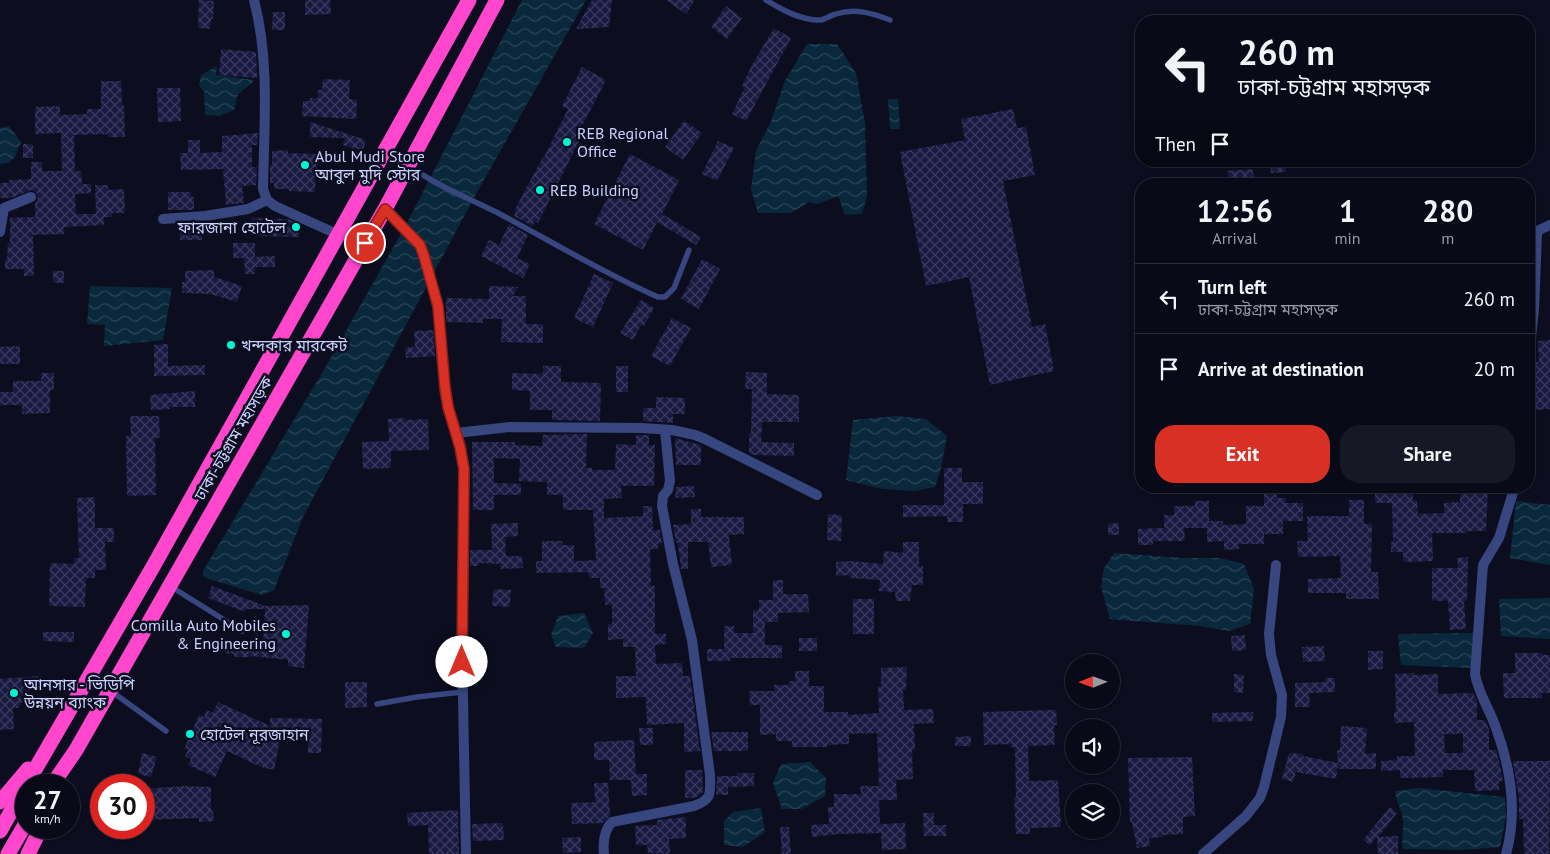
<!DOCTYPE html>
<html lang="en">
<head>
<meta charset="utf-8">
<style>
  :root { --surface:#090a18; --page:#171825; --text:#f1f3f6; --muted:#999aa2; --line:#292b37; --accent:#d93025 }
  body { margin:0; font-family:"PT Sans","Noto Sans Bengali",sans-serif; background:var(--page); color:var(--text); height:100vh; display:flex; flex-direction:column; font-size:19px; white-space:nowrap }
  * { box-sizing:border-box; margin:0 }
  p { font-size:16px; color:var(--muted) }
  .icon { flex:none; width:28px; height:28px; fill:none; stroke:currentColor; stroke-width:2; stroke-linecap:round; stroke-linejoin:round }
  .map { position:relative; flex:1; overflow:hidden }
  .sheet { position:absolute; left:1135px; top:178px; width:400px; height:315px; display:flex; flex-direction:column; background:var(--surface); border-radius:20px; box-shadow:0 1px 4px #0004,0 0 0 1px var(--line) }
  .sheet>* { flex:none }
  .guide { position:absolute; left:1135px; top:15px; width:400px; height:152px; border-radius:20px; box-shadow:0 1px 4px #0004,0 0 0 1px var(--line); background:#090a18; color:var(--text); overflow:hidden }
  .needle { width:32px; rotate:269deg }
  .controls { position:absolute; left:1065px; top:654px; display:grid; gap:10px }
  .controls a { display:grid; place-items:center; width:55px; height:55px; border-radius:50%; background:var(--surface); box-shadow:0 1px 4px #0004,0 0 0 1px var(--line); font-size:25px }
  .speed { position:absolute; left:15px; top:774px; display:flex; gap:10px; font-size:25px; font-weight:700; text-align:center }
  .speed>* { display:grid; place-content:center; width:65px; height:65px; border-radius:50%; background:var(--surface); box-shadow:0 1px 4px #0004,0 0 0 1px var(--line); line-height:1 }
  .speed small { font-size:12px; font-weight:400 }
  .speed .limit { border:8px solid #d22; background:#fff; color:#111 }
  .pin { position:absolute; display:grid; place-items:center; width:42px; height:42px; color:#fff; margin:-21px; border:2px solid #fff; border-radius:50%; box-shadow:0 1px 5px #0007 }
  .me { position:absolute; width:55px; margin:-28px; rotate:0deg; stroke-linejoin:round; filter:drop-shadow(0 0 4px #0008) }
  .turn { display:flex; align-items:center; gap:18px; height:105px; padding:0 20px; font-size:22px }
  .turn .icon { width:65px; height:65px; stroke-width:2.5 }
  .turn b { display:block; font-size:35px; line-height:42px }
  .then { display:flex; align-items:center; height:48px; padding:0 20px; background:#0003; gap:10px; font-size:19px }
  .eta { display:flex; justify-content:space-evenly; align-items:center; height:85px; text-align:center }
  .eta b { font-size:30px; font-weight:700; line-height:35px }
  .button { display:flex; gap:10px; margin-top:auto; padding:10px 20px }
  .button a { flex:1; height:58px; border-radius:20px; background:var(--accent); color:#fff; font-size:20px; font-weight:700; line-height:58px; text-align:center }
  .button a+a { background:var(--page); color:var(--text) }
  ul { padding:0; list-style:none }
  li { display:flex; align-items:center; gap:15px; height:70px; padding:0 20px; border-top:1px solid var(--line) }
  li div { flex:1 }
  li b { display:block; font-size:19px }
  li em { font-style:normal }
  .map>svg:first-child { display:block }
</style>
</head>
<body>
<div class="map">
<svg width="1550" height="854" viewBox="0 0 1550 854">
  <defs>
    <pattern id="water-waves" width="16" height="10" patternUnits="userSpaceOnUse" patternTransform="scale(1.25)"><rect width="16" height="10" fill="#09283c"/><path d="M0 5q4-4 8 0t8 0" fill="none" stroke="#2c4659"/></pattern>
    <pattern id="building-cross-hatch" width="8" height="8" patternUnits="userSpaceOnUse" patternTransform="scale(1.25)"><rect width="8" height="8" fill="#191a41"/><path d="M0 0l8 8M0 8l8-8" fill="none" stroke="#393a5e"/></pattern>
  </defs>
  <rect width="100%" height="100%" fill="#0c0e20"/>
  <g fill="url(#water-waves)">
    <path d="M522 0H586L476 194 303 517 274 590 262 595 209 579 203 576V571L325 368 407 223Z"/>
    <path d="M807 44H837L856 73 865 123 867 196 862 214 845 215 838 196 818 204 809 202 791 213H758L751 189 756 151 771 121 785 81Z"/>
    <path d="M217 66 216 75 254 80 253 82 238 94 234 110 219 116 205 115 204 91 199 86 201 75Z"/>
    <path d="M888 99H898L900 129H890Z"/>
    <path d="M9 126 21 142 15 157 8 163 0 164V128Z"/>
    <path d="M90 286 172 288 163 340 104 346 105 325 87 324Z"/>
    <path d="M896 416 926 419 947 436 941 468 935 487 915 491 882 489 846 480 853 420Z"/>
    <path d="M1204 486H1251L1204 490Z"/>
    <path d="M1516 501 1550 505V565L1510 558Z"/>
    <path d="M1114 553 1182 558H1220L1244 564 1254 589 1250 624 1229 631 1199 626 1110 619 1101 587 1104 568Z"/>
    <path d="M1550 598V639L1501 636 1499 599Z"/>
    <path d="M584 613 593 633 584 648 556 647 551 635 558 616Z"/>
    <path d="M1473 633 1471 668 1401 665 1398 634Z"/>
    <path d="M810 762 826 778 825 796 801 809H782L773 783 781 764Z"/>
    <path d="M1419 788 1505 797 1506 816 1500 847 1463 850 1403 849C1401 839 1404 830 1403 820 1402 810 1396 801 1395 791Z"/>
    <path d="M761 808 765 832 743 847 724 845V821L733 812Z"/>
  </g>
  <g fill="url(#building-cross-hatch)" fill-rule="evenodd">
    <path d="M199 0 214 1 213 19H211L210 29 198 28Z"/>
    <path d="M305 0H330L331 14 305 15Z"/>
    <path d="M592 0H612L609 27 576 29Z"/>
    <path d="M666 0H695L686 14Z"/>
    <path d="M726 6 742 18 727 39 711 27Z"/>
    <path d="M273 12H285V30H272Z"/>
    <path d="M774 28 791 38 746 121 732 114 745 87 742 86 752 65Z"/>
    <path d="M221 49 256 52 257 78 219 75Z"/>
    <path d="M582 67 606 80 582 126 586 127 538 223 535 221 532 226 514 216 516 212 514 211 543 157H544L568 109 562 106Z"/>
    <path d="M323 79 350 80 349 99 357 100 356 119 302 116 303 101H310V98H318V90H322Z"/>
    <path d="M101 81H121L122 105H124L125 137H108V134L74 135 75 171H81L82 184H91V193L75 194 76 214H96L95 185H108V190L124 189 125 213H112V217H104V225L64 227V234L33 235 34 276H24V269H5V259H7L8 243H10V218L35 217V203L38 197 36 192 31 190 11 198H0V183H9V180L31 179V162H42V171H62L61 133 35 134V107L60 106V115L87 114V109H101Z"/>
    <path d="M157 88H180L181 121 158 122Z"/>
    <path d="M1013 109 1017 128 1026 127 1035 175 1003 181 1032 327 1045 324 1054 371 990 385 969 277 926 286 900 152 965 140 961 119Z"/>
    <path d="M684 121 702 133 683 160 665 147Z"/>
    <path d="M310 122 366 140 363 151 343 145 345 138 310 137Z"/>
    <path d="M258 133 257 145H252V167H257L256 185 242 186 244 203 226 205 223 169 181 170 180 153H188V140H200V153L222 152V136Z"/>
    <path d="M718 141 734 148 717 181 702 174Z"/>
    <rect x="23" y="144" width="10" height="14"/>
    <path d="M288 150V153L317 154 315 192 289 191V189H274V183H270V165H272V151Z"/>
    <path d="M630 154 679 180 662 214 701 237 696 245 657 222 643 250 594 224Z"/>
    <path d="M1270 161H1286V172L1271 173Z"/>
    <path d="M1253 169 1254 183 1229 184 1228 171Z"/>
    <path d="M168 192H191V197H194V210H168Z"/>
    <path d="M252 218 288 219 299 224V237L252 236Z"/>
    <path d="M201 224 202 240H180V225Z"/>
    <path d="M509 224 528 235 517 258 530 264 523 278 481 256 489 240 499 245Z"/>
    <path d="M233 243H255V257L275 256V267H255V274H245L244 258H233Z"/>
    <path d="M702 259 720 269 699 309 681 299Z"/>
    <path d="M214 270V277L242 286 237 302 210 294 182 293V282H185V271Z"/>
    <rect x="53" y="271" width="11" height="12"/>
    <path d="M594 274 613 283 593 327 574 318Z"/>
    <path d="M489 286 518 287 513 296H526V324H543V343L501 342 502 319H483V323L446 322V298L489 299Z"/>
    <path d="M641 300 654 308 644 326 641 325 633 340 620 333Z"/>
    <path d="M672 318 691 328 670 366 651 356Z"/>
    <path d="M433 330 435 356 406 358 405 348 415 347 414 331Z"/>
    <path d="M1550 340V409L1535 410 1534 396H1536L1534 362H1539L1538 341Z"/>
    <path d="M168 344V366L205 365V375L154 376V345Z"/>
    <path d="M20 346V364H0V347Z"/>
    <path d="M543 366H561V382L601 383 600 421 552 420V410H530V391L512 390V373L543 374Z"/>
    <rect x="616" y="366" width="12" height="26"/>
    <path d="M746 372 767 373V394L799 395V422H762L761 442 794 443V456L753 455 749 453V433H751L752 389H745Z"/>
    <path d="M41 373H54V390H50V413L22 414V405H0V392H13V381H41Z"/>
    <path d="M195 391V407H170V409L151 410 150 395Z"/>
    <path d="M656 397 685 398V414H673V423L643 421V408H656Z"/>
    <path d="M130 416H159L160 438H155L156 495 127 496 126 436H131Z"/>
    <path d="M405 418V420L428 419 429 450 391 451V468L363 469 362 442 389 441 388 419Z"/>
    <path d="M587 434 586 468H592V470H615L616 444 636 445V435H649V445H655L654 486H621L622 498 604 499V518L643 516V506H652L653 530H660L662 543 658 544V549H650L651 586H655V634H666V644L655 645 656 664 682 663 683 676H690L700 751 684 752V723L647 725 646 697 616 698V676H636L635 647H623V639L608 640V624H612V605H605L604 588H600V578H589L588 572 536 573V561H542V541H562L563 545H574V561L596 560 593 510H563V495H547V482L519 481 520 459 494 458V483L521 484V495H494V510H473L472 442H515V445L542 446 543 435Z"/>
    <path d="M675 438 701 445V465H676Z"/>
    <path d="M944 468H962V482H983V504H963V522H947V516L903 517V505H944Z"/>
    <path d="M694 486 695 497 675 498 676 487Z"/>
    <path d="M1264 486H1277V498H1286V503H1303V521H1283V534H1264V544H1239V549L1224 550V541L1207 542V528H1184L1185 541H1153V545H1138V529L1164 528V515H1174V506H1195V501H1209V521H1223V525L1246 524V506H1264Z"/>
    <path d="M1460 486H1488L1486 531H1467V533H1432L1433 561 1403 562V552H1391V542H1393L1392 503H1375V488H1392V490H1413V500H1417L1418 514 1444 513V503L1460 502Z"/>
    <path d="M95 497V528H114V542H105L106 570H95V578H86L85 607 49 606 50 563 74 564V558H79L77 498Z"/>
    <path d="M1349 500H1364V524H1372L1371 572H1378L1379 599H1346V593H1308V579L1341 578 1340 556 1298 557 1297 541H1308L1307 516H1349Z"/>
    <path d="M691 509H701V517H744V534L729 535 732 565 711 567 708 542H688V569H681L678 543H676L673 525 691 524Z"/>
    <path d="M828 514 842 515 841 541 827 540Z"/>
    <path d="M518 523V536L505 537 506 556H522L523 568 501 569 500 564 479 563V566H470V550H492L491 524Z"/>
    <path d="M1119 523V535H1108V524Z"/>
    <path d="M903 542H919V566H923V585H912L910 601H896L895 592 879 591 880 580 850 578V575L836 576V562L851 561 883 564 884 551 903 553Z"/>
    <path d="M1468 557 1467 601H1464L1466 629 1450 630 1448 601H1432V568H1458L1457 558Z"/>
    <path d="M773 580H783V594H808L809 612 778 613V622H765V645H782V658H730V661H707V649H724V626H734V633H753V610H759V600H773Z"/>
    <path d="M212 586 265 606 309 605 304 668 288 666V660L252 656V657H235L234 654 225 653V647L263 646 265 609H246L245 612 208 598Z"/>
    <path d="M494 589 511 590 510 607 492 606Z"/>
    <rect x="853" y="599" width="21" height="35"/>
    <path d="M43 632H74V642L43 641Z"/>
    <path d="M1245 635 1246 650 1232 651 1231 636Z"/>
    <rect x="799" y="638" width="18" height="13"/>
    <path d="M1324 646 1325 661 1303 662 1302 647Z"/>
    <path d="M1368 651H1383V669L1368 670Z"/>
    <path d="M1515 653H1542V655H1550V693H1542V698H1504L1503 673H1515Z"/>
    <path d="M907 667 906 690H903L904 710 933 709 934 723 914 724 915 750H912L913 779 896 780 897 800H879L880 824 905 823 906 849 882 850 881 833 838 834 812 837 811 825 829 824 828 807H834V794H861L860 786H879L877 733 849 734V744L827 745V747H792V741H776V734L760 735V705H750L749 691H774V685H789V681H795V671H809V686H824V711L826 712H848V715L879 713 878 687H881V668Z"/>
    <path d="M1414 673V675L1438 674V694L1473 693 1477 701V720H1485L1489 729V750H1496L1499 761 1503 781H1499V790L1475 791 1474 770H1443V777L1400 778V770L1381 771V761L1397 760V756H1415L1414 722 1394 723V712H1396L1395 674ZM1444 734H1463V753H1445Z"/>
    <path d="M1234 674 1244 675 1243 693 1234 692Z"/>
    <path d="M39 676 18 708H13L14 729 0 730V679Z"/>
    <path d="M1325 678H1335V692L1309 693 1310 707H1295V683L1325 682Z"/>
    <path d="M345 682H367V707L345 708Z"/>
    <path d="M218 702 270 726V718L322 719 321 753H308V740H280L274 770 261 767 227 751 215 777 188 765 191 759 185 756 188 750 184 749 199 715 204 717 207 710 213 713Z"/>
    <path d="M1056 710 1057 725H1054L1055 745 1028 746 1029 781 1058 780 1061 827 1030 828V834H1016L1014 797H1016L1015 747H1011V744L984 745 983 712Z"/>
    <path d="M1253 712V721L1212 722V713Z"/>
    <path d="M1341 726 1367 728 1365 754 1376 753V769H1339L1338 765 1336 779 1296 772 1293 782 1282 779 1289 753 1303 754V756L1338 763 1337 750H1340Z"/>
    <path d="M639 728H653V745H640Z"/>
    <path d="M711 732H748V751H714Z"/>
    <path d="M971 736V746H955V737Z"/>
    <path d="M634 740 636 774H647V795L632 796 631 780H610L609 760H594V742Z"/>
    <path d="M142 753 157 757 151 777 138 774Z"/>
    <path d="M1192 757 1195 816 1183 817V834L1163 835V837L1149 838 1150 846 1137 848 1132 822H1130L1128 758Z"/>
    <path d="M1513 761H1550L1549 854H1524L1523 819H1519V799Z"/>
    <path d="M685 770H702L703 792 695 798H685Z"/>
    <path d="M737 773H754V786L728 787V795H716L717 776H737Z"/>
    <path d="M594 783H608L610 816 603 823 572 824 571 803 595 802Z"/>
    <path d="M183 786 211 787V810H213L214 821 199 822V818L144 820 145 789Z"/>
    <path d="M1390 807 1397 813 1378 837 1398 836V854H1378L1377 837 1370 845 1363 840Z"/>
    <path d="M458 810 459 854H429L428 825 408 826 407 813Z"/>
    <path d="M923 813H934V825H946V836H924Z"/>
    <path d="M686 817V838L669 839 670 854 648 853 647 845H636L635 826 657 825V820Z"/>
    <path d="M503 823 504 840 473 841 472 824Z"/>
    <path d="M780 827H789L791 854H782Z"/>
    <path d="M581 837V852L563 853 562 838Z"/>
  </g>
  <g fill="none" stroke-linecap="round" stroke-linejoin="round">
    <g stroke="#37467f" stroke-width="5.5">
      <path d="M766 0C782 10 802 21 821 20 826 19 831 15 836 14 855 8 872 13 890 20"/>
      <path d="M410 166C436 186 469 198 498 213 551 241 603 273 658 297H665L674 288 689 250"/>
      <path d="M170 586 242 631"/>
      <path d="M111 691 166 731"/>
      <path d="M377 704 417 697 462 692"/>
    </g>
    <g stroke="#37467f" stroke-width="10">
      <path d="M254 0C270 61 264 127 263 189L267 200 275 206 339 235"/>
      <path d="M385 209 420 245 424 256 438 306 445 388 448 407 461 447 464 469 462 647 466 854"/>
      <path d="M163 219 205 216 248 209 267 200"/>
      <path d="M0 232 4 208 31 197"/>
      <path d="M1529 357 1534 309 1537 234 1539 230 1550 225"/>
      <path d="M456 433 510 427 642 428 672 430 695 435 705 439 817 495"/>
      <path d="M604 854C603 844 604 830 612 822L694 806C713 799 710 793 710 775L692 640 673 564 662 506 663 496 668 490 670 481 665 430"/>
      <path d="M1203 854 1246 816 1260 798 1264 787 1281 717 1282 695 1271 655 1269 634 1276 565"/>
      <path d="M1506 854C1518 811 1511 769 1496 728 1490 710 1478 693 1475 674L1483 565 1499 538 1515 486"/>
    </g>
    <g stroke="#ff46cc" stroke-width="15">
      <path d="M26 785 154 565 469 0"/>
      <path d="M52 785 76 750 385 209 497 0"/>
      <path d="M0 802 28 769"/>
      <path d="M0 831 26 785"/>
      <path d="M8 854 26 823"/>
      <path d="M28 854 41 828"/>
    </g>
  </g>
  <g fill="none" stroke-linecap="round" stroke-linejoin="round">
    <g stroke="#8d1f18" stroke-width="12">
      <path id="route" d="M365 243 385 209 420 245 424 256 438 306 445 388 448 407 460 447 464 469 462 662"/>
    </g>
    <use href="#route" stroke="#d93025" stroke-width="9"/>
  </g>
  <g fill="#00f6d3" stroke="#0c0e20" stroke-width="2">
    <circle cx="567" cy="142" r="5"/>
    <circle cx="305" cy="165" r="5"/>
    <circle cx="540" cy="190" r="5"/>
    <circle cx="296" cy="227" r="5"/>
    <circle cx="231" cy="345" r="5"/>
    <circle cx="286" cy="634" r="5"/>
    <circle cx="14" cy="693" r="5"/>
    <circle cx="190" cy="734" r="5"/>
  </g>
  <g text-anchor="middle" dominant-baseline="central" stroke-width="5" stroke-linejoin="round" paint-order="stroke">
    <g font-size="16" fill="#cbd2ff" stroke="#0c0e20" text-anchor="start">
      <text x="577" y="133">REB Regional<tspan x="577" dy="18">Office</tspan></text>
      <text x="315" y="156">Abul Mudi Store<tspan x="315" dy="18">আবুল মুদি স্টোর</tspan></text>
      <text x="550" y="190">REB Building</text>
      <text x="286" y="227" text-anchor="end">ফারজানা হোটেল</text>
      <text x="241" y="345">খন্দকার মারকেট</text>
      <text x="276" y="625" text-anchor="end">Comilla Auto Mobiles<tspan x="276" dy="18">&amp; Engineering</tspan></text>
      <text x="24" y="684">আনসার - ভিডিপি<tspan x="24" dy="18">উন্নয়ন ব্যাংক</tspan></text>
      <text x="200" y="734">হোটেল নূরজাহান</text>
    </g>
    <g font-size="16" fill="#cbd2ff" stroke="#0c0e20">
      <text transform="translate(233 438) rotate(-60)">ঢাকা-চট্টগ্রাম মহাসড়ক</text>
    </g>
  </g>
</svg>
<div class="controls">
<a><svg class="needle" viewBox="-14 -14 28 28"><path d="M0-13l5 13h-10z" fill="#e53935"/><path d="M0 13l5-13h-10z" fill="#999aa2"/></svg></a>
<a><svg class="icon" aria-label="sound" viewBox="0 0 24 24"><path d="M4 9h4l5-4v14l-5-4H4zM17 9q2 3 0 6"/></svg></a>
<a><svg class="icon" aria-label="layers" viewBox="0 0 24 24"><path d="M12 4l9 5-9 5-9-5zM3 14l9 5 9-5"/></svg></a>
</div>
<div class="speed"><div>27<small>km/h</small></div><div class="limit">30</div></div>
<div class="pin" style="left:365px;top:243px;background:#d93025"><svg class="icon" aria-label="arrive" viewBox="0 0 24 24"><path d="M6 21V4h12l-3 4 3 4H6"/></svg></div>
<svg class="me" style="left:462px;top:662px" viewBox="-20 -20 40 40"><circle r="19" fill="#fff"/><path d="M0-13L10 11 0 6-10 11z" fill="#d93025"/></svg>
<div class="guide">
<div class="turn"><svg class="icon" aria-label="left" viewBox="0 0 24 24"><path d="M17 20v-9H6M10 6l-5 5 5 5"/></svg><div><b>260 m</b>ঢাকা-চট্টগ্রাম মহাসড়ক</div></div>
<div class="then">Then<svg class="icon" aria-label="arrive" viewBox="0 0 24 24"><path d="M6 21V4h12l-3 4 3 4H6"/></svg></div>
</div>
<section class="sheet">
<div class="eta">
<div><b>12:56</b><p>Arrival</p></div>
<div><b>1</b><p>min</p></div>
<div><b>280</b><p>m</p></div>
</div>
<ul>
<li><svg class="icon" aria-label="left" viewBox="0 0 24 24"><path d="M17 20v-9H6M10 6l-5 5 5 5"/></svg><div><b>Turn left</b><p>ঢাকা-চট্টগ্রাম মহাসড়ক</p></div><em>260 m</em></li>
<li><svg class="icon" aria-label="arrive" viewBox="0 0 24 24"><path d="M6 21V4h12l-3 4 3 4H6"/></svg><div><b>Arrive at destination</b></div><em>20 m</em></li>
</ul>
<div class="button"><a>Exit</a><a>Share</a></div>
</section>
</div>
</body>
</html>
